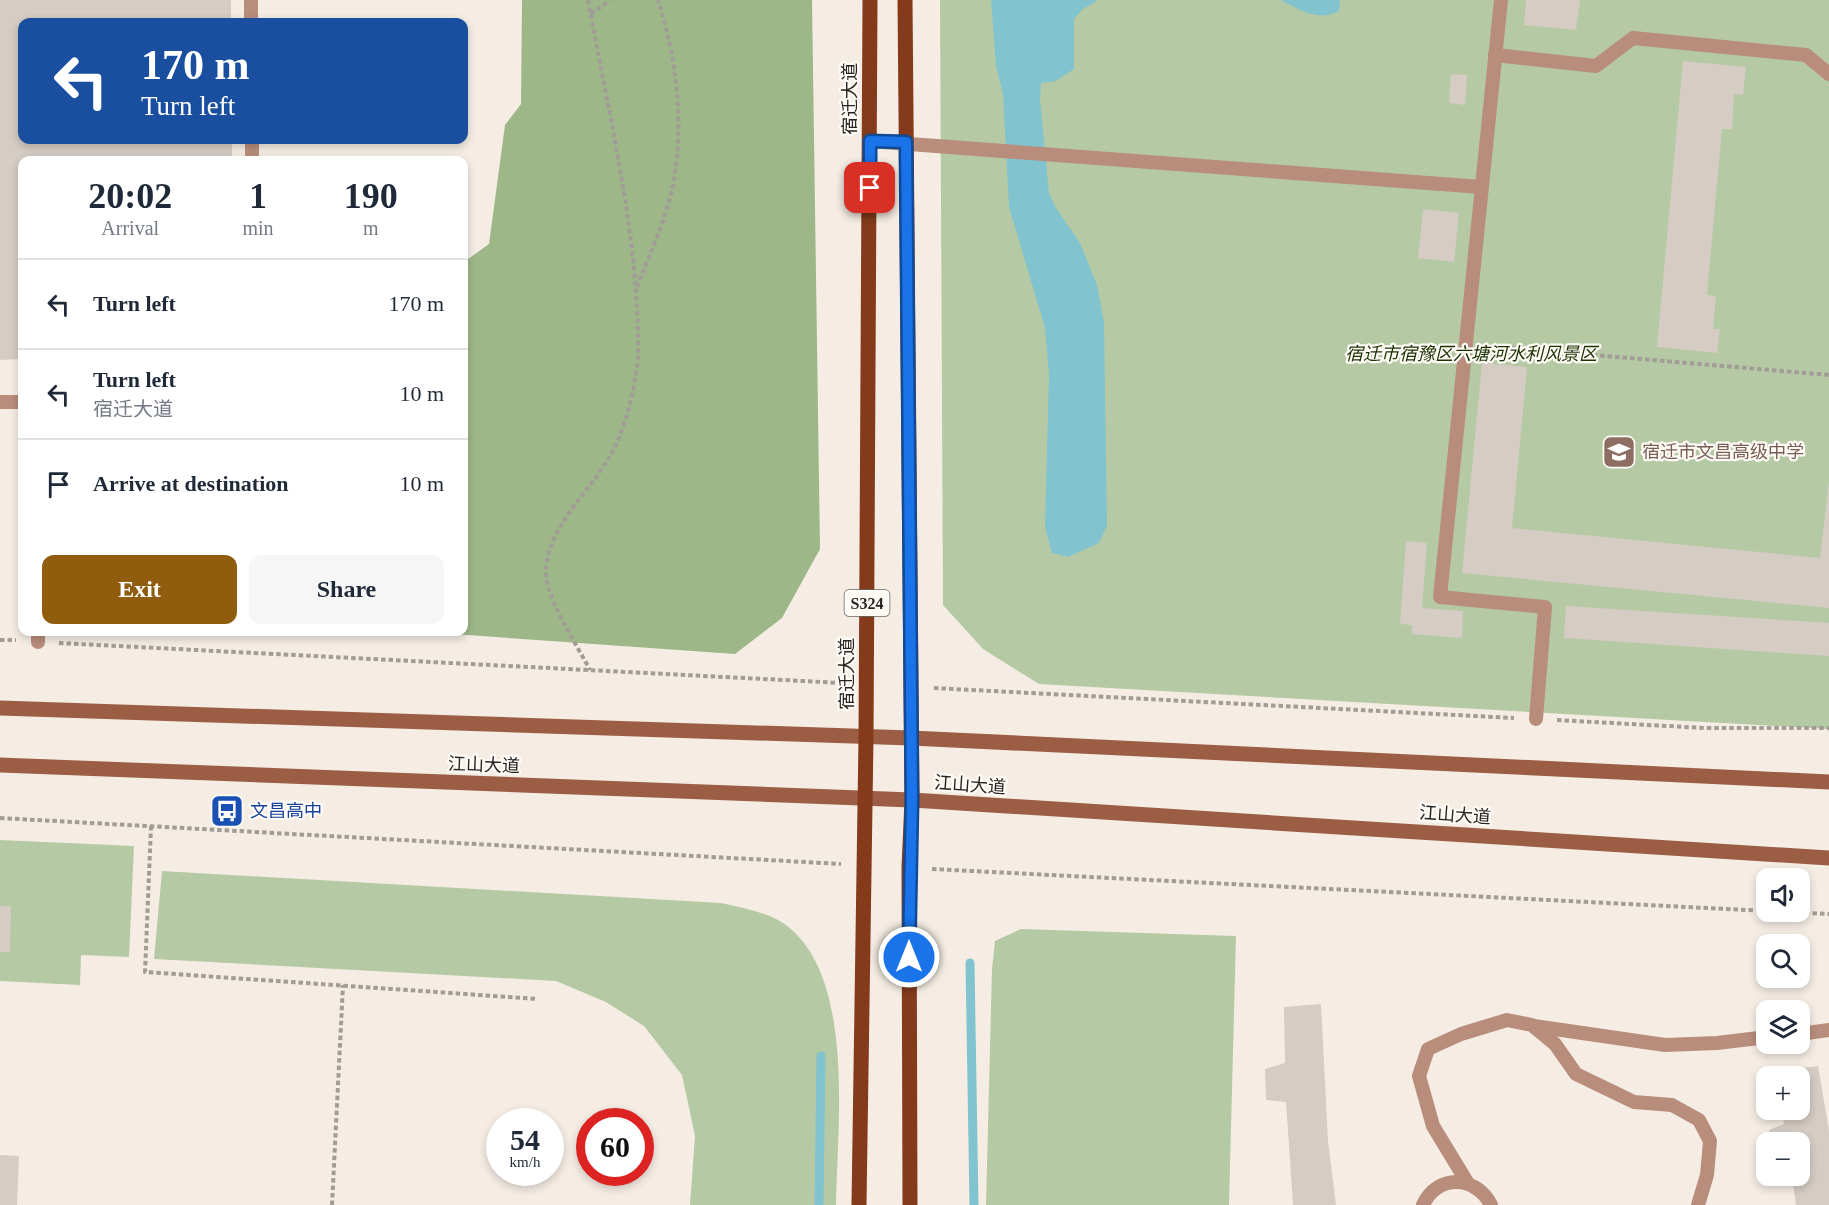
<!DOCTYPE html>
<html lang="en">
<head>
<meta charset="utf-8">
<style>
  :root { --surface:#fff; --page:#f6f6f7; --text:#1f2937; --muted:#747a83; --line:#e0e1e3; --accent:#905d0e }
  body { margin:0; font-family:"Times New Roman","Noto Sans SC",serif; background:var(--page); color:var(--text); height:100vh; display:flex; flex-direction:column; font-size:22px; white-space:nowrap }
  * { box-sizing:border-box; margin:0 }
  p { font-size:20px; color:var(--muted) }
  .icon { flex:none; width:33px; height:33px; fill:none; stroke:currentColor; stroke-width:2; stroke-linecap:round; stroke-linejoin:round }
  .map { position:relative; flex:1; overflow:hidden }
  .sheet { position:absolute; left:18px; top:156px; width:450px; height:480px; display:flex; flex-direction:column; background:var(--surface); border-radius:12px; box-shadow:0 3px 9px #0003 }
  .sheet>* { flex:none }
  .top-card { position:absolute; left:18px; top:18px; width:450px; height:126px; border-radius:12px; box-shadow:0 3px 9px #0003; background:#1a4fa0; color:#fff; overflow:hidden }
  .fabs { position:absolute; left:1756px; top:868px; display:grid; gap:12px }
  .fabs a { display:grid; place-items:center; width:54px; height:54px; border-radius:12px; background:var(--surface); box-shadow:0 3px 9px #0003; font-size:30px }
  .speed { position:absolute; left:486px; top:1108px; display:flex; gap:12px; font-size:30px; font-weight:700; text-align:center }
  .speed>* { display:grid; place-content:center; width:78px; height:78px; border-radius:50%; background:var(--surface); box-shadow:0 3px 9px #0003; line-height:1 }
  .speed small { font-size:15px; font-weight:400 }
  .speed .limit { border:9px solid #d22; background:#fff; color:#111 }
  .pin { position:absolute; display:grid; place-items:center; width:51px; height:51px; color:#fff; margin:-26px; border-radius:12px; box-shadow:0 3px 9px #0006 }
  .me { position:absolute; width:66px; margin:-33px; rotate:0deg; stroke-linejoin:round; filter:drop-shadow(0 0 4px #0008) }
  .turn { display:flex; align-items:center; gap:21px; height:126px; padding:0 24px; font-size:27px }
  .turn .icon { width:78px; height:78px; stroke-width:2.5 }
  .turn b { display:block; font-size:42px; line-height:51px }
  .eta { display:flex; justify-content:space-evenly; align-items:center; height:102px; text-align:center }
  .eta b { font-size:36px; font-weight:700; line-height:42px }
  .action { display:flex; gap:12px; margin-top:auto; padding:12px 24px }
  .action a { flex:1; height:69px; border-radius:12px; background:var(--accent); color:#fff; font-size:24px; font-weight:700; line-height:69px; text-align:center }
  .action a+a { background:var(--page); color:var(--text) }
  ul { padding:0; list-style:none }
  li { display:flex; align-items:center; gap:18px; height:90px; padding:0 24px; border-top:2px solid var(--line) }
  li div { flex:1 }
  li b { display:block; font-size:22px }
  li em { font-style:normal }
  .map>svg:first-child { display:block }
</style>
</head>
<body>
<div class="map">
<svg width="1829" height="1205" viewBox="0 0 1829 1205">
  <rect width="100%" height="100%" fill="#f5ede4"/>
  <g fill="#b5c9a4">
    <path d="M940 0H1829V729L1039 684 983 649 943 605Z"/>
    <path d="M0 840 134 846 129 957 81 955 80 985 0 981Z"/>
    <path d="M162 871 721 903C742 908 768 912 786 925 856 978 837 1127 836 1205H690L695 1136 682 1075 644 1026 606 1002 556 981 154 959Z"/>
    <path d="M1021 929 1236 936 1229 1205H986L992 969 995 941Z"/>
  </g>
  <path fill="#9eb789" d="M522 0H812L820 549 782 618 735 654 425 632H464V262L489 244 505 125 521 104Z"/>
  <g fill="#81c4cf">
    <path d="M991 0H1098L1083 9 1074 19V69L1056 81 1041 83 1040 100 1049 193 1056 208 1080 243 1097 285 1104 323 1107 526 1099 543 1068 557 1052 553 1045 528 1049 374 1045 328 1009 207 1003 94 996 65Z"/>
    <path d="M1281 0H1340L1339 11C1319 22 1300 10 1281 0Z"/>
  </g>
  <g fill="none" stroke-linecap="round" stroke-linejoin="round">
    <g stroke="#81c4cf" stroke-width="9">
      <path d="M970 963 974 1205"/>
      <path d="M819 1205 821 1056"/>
    </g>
  </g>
  <g fill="#d5ccc4">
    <path d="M0 0H231V22H22V140H232V160H22V359L0 360Z"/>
    <path d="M1526 0H1580L1576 30 1524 25Z"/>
    <path d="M1683 61 1746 67 1743 95 1734 94 1732 129H1722L1707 295 1716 296 1713 329H1720L1717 353 1657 347Z"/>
    <path d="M1451 74 1467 75 1465 105 1449 103Z"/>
    <path d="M1423 209 1459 213 1454 262 1418 258Z"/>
    <path d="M1482 363 1527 367 1512 528 1820 558 1829 481V608L1462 573Z"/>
    <path d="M1406 541 1427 543 1422 608 1463 611 1462 638 1412 634V625L1400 624Z"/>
    <path d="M1566 606 1829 623V656L1564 638Z"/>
    <path d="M0 906H11L10 952H0Z"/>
    <path d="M1321 1004 1328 1141 1336 1205H1293L1286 1102 1266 1100 1265 1069 1285 1063 1284 1007Z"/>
    <path d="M1818 1066 1829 1130V1205H1796L1792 1178 1774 1180 1773 1176H1800V1143H1770L1769 1130 1784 1124 1782 1110H1800V1077H1776L1775 1072Z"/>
    <path d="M0 1155 19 1156 17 1205H0Z"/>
  </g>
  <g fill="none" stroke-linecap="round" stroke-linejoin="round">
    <g stroke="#a29c96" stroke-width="4" stroke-dasharray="4.5 3" stroke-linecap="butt">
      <path d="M588 0C609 117 639 234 638 354 637 383 624 434 609 458 587 495 544 530 546 576 548 601 578 647 590 670"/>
      <path d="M591 14 610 0"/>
      <path d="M637 287C647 260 660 233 668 205 687 142 678 61 658 0"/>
      <path d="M1488 346 1829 375"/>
      <path d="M0 640H16"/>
      <path d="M59 643 842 683"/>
      <path d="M934 688 1514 718"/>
      <path d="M1557 720 1704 728H1829"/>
      <path d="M0 818 841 864"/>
      <path d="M151 826 145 972 538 999"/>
      <path d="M932 869 1767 911"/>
      <path d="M1790 912 1829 914"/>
      <path d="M332 1205 343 985"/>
    </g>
    <g stroke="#b98d7c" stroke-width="14">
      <path d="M251 0V22"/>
      <path d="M1501 0 1440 597 1545 607 1536 719"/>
      <path d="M1495 55 1596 66 1633 38 1806 55 1829 74"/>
      <path d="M252 140V160"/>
      <path d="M870 141 1481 187"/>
      <path d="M0 402H22"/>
      <path d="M38 642V632"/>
      <path d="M1534 1026 1665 1045 1717 1043 1767 1037"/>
      <path d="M1800 1034 1829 1030"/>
      <path d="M1467 1182 1433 1126 1419 1076 1428 1049 1461 1034 1507 1020 1532 1025 1555 1044 1576 1074 1634 1102 1672 1105 1699 1120 1710 1141 1707 1175 1698 1205"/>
      <path d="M1423 1205C1437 1174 1476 1175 1491 1205"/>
    </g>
    <g stroke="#9b5e45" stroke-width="15">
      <path d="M0 708 911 738 1829 782"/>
      <path d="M0 765 912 800 1829 858"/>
    </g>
    <g stroke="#843a1b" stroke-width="15">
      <path d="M905 0 912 800 909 867 910 1205"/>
      <path d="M859 1205 866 738 870 0"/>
    </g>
  </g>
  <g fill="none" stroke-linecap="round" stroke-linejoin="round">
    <g stroke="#114b97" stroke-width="15">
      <path id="route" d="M870 188V141L906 142 912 800 909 957"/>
    </g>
    <use href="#route" stroke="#1a73e8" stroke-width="10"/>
  </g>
  <defs>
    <g id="school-square" transform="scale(1.725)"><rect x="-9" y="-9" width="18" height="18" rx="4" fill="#8d6e63" stroke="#fefbf7"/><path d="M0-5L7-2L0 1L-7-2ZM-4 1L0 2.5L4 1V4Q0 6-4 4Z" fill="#fff"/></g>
    <g id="bus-square" transform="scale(1.725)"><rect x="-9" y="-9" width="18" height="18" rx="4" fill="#1a4fb4" stroke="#fefbf7"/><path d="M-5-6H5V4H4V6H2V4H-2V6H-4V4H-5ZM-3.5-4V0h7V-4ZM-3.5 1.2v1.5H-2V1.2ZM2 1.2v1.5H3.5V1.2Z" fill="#fff"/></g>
  </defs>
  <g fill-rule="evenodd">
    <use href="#school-square" x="1619" y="452"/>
    <use href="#bus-square" x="227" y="811"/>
  </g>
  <g text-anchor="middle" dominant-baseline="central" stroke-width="4.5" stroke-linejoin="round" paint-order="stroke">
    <rect fill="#fefbf7" stroke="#676460" stroke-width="1.5" x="844.5" y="590" width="45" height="26" rx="4.5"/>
    <g font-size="16" font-weight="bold" fill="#262320">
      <text x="867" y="603">S324</text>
    </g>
    <g font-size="18" fill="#262320" stroke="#fefbf7">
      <text transform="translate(850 99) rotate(-90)">宿迁大道</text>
      <text transform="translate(847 674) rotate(-90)">宿迁大道</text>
      <text transform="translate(484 765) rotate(2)">江山大道</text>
      <text transform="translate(970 785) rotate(4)">江山大道</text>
      <text transform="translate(1455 815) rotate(4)">江山大道</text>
    </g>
    <g font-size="18" font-style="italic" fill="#1b3100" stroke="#fefbf7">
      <text x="1471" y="354">宿迁市宿豫区六塘河水利风景区</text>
    </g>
    <g font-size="18" fill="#785e54" stroke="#fefbf7" text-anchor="start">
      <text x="1642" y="452">宿迁市文昌高级中学</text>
    </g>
    <g font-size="18" fill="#164399" stroke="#fefbf7" text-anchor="start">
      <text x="250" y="811">文昌高中</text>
    </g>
  </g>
</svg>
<div class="fabs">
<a><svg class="icon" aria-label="sound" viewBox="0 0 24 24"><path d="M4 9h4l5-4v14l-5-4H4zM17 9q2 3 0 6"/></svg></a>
<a><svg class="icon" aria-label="search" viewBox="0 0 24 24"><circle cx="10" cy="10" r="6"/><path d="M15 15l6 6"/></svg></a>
<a><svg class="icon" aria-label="layers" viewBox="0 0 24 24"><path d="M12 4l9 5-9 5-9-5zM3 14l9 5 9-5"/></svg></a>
<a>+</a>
<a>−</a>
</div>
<div class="speed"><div>54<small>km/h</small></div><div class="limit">60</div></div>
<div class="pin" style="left:870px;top:188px;background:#d93025"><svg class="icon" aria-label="arrive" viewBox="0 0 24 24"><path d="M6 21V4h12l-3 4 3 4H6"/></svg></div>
<svg class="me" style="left:909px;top:957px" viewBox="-20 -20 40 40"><circle r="17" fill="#1a73e8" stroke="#fff" stroke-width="3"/><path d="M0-11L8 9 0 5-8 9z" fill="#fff"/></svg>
<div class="top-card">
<div class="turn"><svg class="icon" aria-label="left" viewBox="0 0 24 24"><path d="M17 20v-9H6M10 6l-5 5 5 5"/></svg><div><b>170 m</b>Turn left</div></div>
</div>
<section class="sheet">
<div class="eta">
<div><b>20:02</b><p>Arrival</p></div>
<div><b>1</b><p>min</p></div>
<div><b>190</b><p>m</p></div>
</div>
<ul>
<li><svg class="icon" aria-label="left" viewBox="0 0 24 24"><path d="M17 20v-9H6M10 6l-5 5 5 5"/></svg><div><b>Turn left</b></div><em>170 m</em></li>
<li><svg class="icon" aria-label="left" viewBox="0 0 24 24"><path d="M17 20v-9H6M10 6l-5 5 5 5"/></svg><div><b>Turn left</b><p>宿迁大道</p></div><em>10 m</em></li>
<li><svg class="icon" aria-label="arrive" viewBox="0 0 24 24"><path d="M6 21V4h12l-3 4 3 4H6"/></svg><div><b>Arrive at destination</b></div><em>10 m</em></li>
</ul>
<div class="action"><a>Exit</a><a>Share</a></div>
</section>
</div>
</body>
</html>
